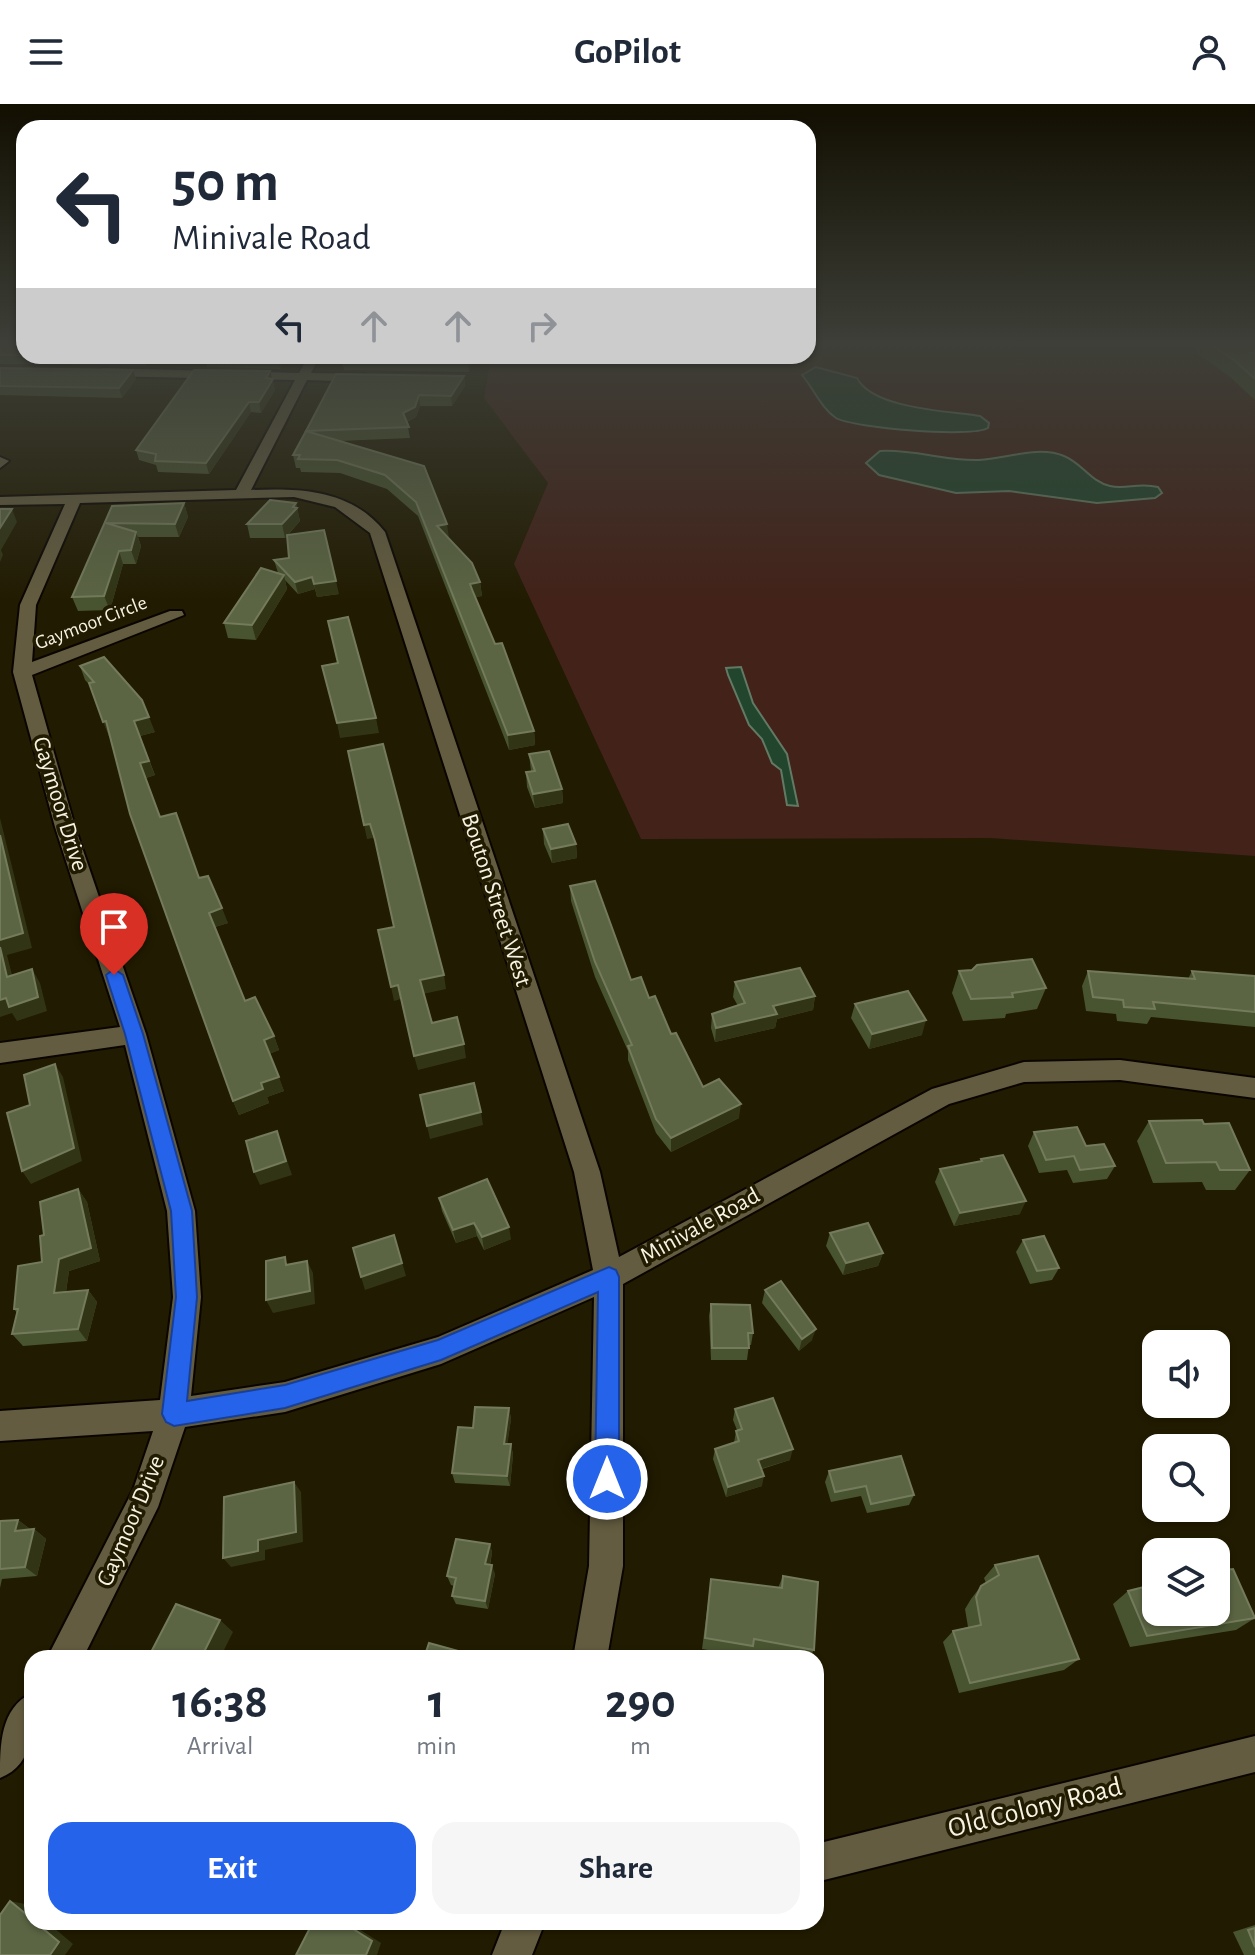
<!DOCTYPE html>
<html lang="en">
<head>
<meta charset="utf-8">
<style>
  :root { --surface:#fff; --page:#f6f6f7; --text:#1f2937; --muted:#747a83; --accent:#2563eb }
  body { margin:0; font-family:"Alegreya Sans",sans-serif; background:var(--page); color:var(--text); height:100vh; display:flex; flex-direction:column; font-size:30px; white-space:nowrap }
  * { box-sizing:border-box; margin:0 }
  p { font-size:26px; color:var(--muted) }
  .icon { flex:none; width:44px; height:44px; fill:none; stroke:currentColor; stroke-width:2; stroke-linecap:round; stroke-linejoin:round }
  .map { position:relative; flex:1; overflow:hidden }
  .details { position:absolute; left:24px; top:1546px; width:800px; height:280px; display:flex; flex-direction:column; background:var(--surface); border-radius:24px; box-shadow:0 2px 6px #0004 }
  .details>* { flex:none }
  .banner { position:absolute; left:16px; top:16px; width:800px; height:244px; border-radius:24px; box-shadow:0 2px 6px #0004; background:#fff; color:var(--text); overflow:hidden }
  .fabs { position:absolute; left:1142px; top:1226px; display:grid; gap:16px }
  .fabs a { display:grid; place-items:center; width:88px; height:88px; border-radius:16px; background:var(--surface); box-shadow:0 2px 6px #0004; font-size:40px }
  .pin { position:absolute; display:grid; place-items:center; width:68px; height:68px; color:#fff; margin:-82px -34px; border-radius:50% 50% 50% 0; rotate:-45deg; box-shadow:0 0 8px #0007 }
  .pin .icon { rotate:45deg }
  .me { position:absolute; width:88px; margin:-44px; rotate:0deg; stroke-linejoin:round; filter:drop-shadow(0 0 6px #0008) }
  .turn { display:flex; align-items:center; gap:28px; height:168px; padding:0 24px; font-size:36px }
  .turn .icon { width:104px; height:104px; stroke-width:2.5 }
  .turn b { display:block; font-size:56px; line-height:68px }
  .lanes { display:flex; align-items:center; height:76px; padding:0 24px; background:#0003; justify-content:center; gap:40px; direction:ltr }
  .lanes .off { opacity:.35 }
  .eta { display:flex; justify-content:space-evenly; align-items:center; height:136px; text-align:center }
  .eta b { font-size:48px; font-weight:600; line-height:56px }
  .primary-button { display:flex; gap:16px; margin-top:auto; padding:16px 24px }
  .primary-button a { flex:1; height:92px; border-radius:24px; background:var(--accent); color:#fff; font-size:32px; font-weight:600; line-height:92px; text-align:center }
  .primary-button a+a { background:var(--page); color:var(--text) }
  header { display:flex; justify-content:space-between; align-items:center; height:104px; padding:0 24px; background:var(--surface); font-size:36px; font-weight:600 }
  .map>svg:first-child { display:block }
</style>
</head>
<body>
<header><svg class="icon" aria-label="menu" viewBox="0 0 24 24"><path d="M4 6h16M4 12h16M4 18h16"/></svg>GoPilot<svg class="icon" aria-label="person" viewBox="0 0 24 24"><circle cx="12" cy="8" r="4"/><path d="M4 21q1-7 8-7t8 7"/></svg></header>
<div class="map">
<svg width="1255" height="1851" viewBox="0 0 1255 1851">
  <rect width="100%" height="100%" fill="#211b01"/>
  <path fill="#422219" d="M808 239H1255V752L990 734 641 735 514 460 548 379 484 294 491 252H808Z"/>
  <g fill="#22452e" stroke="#627964" stroke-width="2">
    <path d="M816 263 857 274C873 305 949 307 980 312L989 319 988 324C971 334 854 324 836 314 821 304 814 285 802 271Z"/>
    <path d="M880 347C914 345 945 357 979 356 1006 355 1038 341 1064 352 1082 359 1091 378 1110 382 1126 386 1138 378 1158 383L1162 389 1155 394 1097 399 1009 387 956 389 879 371 866 359Z"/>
    <path d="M741 563 753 599 787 650 798 702 787 701 781 666 772 659 762 635 749 621 728 571 726 564Z"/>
  </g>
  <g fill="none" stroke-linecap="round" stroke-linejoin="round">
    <g stroke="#0b0500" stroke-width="4">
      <g id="minor">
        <path d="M308 252H320L311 269 365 270 371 274 365 278 307 276 251 386C300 384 351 385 385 428L600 1068 619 1153 932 985 1024 958 1120 956 1255 974V994L1120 976 1024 978 949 1000 623 1180V1462L607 1554H573L589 1462 594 1193 441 1260 285 1308 185 1323 158 1403 83 1554H47L133 1386 153 1327 0 1337V1307L160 1296 173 1193 167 1107 125 941 0 959V939L120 923 55 723 13 568 20 501 65 400 0 401V393L236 386 295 276 102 272 96 268 102 264 299 269ZM294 393 335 403 370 429 574 1068 593 1166 438 1233 285 1278 191 1292 201 1193 195 1107 146 930 75 723 32 571 184 511 182 507H170L32 558 36 501 80 399Z"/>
        <path d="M0 353 9 357 0 364Z"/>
        <path d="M32 1589C32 1622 36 1660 0 1674 0 1641 0 1604 32 1589Z"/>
        <path d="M1255 1632V1668L816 1778V1740Z"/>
        <path d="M505 1818H545L532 1851H492Z"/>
      </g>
    </g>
    <use href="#minor" fill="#635c40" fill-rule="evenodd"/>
  </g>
  <g fill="#485330">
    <path d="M0 239H24V252H153L146 262 0 260Z"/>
    <path d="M1190 239H1255V296L1229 272 1196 249 1197 245Z"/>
    <path d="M174 252H288L280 265 207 263 205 258H176Z"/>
    <path d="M344 252H474L469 268 344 266 342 256Z"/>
    <path d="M0 264 136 275 122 294 0 291Z"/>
    <path d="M270 267 275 286 261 309 251 308 209 370 158 368 156 361 139 356 136 346Z"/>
    <path d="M464 272 465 282 452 302H420L416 313 407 318 410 334 339 337 424 362 448 434 480 478 482 492 475 493 495 540 534 627 535 641 509 646 418 412 387 385 340 369 301 368 300 364H296L293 351 306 327Z"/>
    <path d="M184 399 188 413 179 433H138L141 442 136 460H123L110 506 78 507 72 493 112 402Z"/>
    <path d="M296 399 300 417 288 431 339 490 317 493 315 485 298 490 285 476 287 485 256 536 228 534 224 519 278 469 274 456 289 454 287 432 285 434H250L247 420Z"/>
    <path d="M80 562 155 628 140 632 155 671 146 674 160 713 228 819 215 823 245 897 274 932 279 946 269 950 284 987 267 993 269 999 239 1011 233 997 110 632H109L90 581 85 576Z"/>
    <path d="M529 650 562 685 563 699 535 704 527 683 526 668 531 667Z"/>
    <path d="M543 725 576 740 577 754 552 759 544 740Z"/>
    <path d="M570 782 631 876 649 894 703 983 739 1014 671 1048 656 1029 628 956V947L595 873 571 797Z"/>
    <path d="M959 867 1046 884 1037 905 1006 910 1005 914 963 917 952 889Z"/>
    <path d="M1088 867 1188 875 1192 867 1255 872V923L1151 913 1147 920 1117 917 1116 910 1086 907 1082 882Z"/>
    <path d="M735 878 815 892 813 906 777 915 775 924 715 938 711 924 712 910 738 902 733 893Z"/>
    <path d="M855 900 922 931 869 945 851 914Z"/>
    <path d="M1149 1017 1204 1020 1250 1066 1235 1086H1206L1202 1078 1153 1079 1137 1037Z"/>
    <path d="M1034 1028 1086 1042 1115 1062 1107 1075 1073 1079 1067 1066 1039 1069 1028 1042Z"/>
    <path d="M981 1055 1020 1110 954 1122 935 1078 940 1065 980 1058Z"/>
    <path d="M78 1085 87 1098 100 1157 69 1167 66 1188 88 1186 97 1198 87 1237 23 1242 12 1230 17 1209 14 1205 42 1158 44 1131Z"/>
    <path d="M439 1094 511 1135 484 1146 477 1132 456 1139 442 1107Z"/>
    <path d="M830 1129 883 1149 878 1162 843 1171 826 1142Z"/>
    <path d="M1023 1136 1059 1164 1052 1176 1030 1180 1016 1148Z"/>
    <path d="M765 1186 812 1236 799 1247 762 1199Z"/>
    <path d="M711 1200 753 1229 751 1241H749L747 1256H711L709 1212Z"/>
    <path d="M1167 1232 1195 1240H1163V1238Z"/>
    <path d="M509 1304 511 1315 507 1340H511L513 1351 510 1382 455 1379 452 1369 473 1324Z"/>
    <path d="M735 1305 790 1356 762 1365V1382L726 1393 713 1355 715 1345 734 1339 736 1327 737 1326 733 1316Z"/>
    <path d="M829 1367 914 1391 909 1401 867 1409 861 1392 831 1398 825 1378Z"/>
    <path d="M18 1416 30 1425H34L46 1435 37 1472 2 1475 0 1484V1417Z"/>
    <path d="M490 1440 492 1449 490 1461 495 1470 488 1505 456 1500 452 1492 454 1482 451 1481 447 1472Z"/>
    <path d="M995 1461 1079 1555 1064 1566 959 1589 943 1538 953 1527 968 1523 965 1505 971 1495 981 1482 986 1479 984 1474Z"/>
    <path d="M1156 1462V1508L1255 1514 1236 1526 1130 1543 1113 1500 1128 1487 1150 1482 1145 1471Z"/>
    <path d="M783 1472 814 1546 809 1554H793L752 1547 750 1553 702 1545 711 1475 778 1484Z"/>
    <path d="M1255 1821V1851H1244L1233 1828Z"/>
  </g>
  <g fill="#313515">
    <path d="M143 252H153L146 262Z"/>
    <path d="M280 252H288L280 265 278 255Z"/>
    <path d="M470 252H474L469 268 468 258Z"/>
    <path d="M133 266 136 275 122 294 119 284Z"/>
    <path d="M270 267 275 286 261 309 259 298 266 274Z"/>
    <path d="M464 272 465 282 452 302 451 292Z"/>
    <path d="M419 291 420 302 416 313 404 319 403 309Z"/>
    <path d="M249 298 251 308 209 370 206 359Z"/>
    <path d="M184 399 188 413 179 433 175 420Z"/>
    <path d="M296 399 300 417 285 434 282 420Z"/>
    <path d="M12 405 17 418 1 446 3 451 0 458V424Z"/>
    <path d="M447 420 449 434 437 422Z"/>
    <path d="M136 428 141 442 136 460 131 446Z"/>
    <path d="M119 447 123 460 110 506 104 492Z"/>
    <path d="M284 471 287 485 256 536 252 521Z"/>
    <path d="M312 473 315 485 298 490 295 478Z"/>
    <path d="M336 477 339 490 317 493 314 480Z"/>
    <path d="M480 478 482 492 472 494 470 480Z"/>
    <path d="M149 613 155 628 140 632 134 617Z"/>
    <path d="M376 614 379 629 340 634 337 619Z"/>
    <path d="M106 617 112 632H109L103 618Z"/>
    <path d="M534 627 535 641 509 646 508 631Z"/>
    <path d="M149 657 155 671 146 674 140 659Z"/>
    <path d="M562 685 563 699 535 704 533 690Z"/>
    <path d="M0 714 32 844 7 851 16 887 7 873 0 843Z"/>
    <path d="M370 720 373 734 367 735 364 721Z"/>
    <path d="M576 740 577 754 552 759 551 745Z"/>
    <path d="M222 804 228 819 215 823 209 809Z"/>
    <path d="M32 865 40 879 47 907 17 917 12 909 0 913V896Z"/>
    <path d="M444 871 446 885 423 890 420 876Z"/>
    <path d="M398 881 401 895 394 897 391 883Z"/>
    <path d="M815 892 813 906 777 915 775 924 715 938 716 924 773 902Z"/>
    <path d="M926 916 922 931 869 945 872 930Z"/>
    <path d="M274 932 279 946 269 950 264 936Z"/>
    <path d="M464 940 466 954 418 966 414 952Z"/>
    <path d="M55 960 63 973 82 1057 31 1080 22 1067Z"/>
    <path d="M279 973 284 987 267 993 269 999 239 1011 233 997 261 979Z"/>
    <path d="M741 1000 739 1014 671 1048V1034Z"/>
    <path d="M481 1008 483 1021 430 1035 427 1022Z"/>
    <path d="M277 1027 292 1071 260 1081 254 1068Z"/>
    <path d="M78 1085 87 1098 100 1157 69 1167 64 1201 54 1189 59 1155Z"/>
    <path d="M1026 1097 1020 1110 954 1122 960 1109Z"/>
    <path d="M474 1119 477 1132 456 1139 453 1126Z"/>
    <path d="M509 1123 511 1135 484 1146 482 1133Z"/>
    <path d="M394 1131 406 1172 365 1186 361 1173Z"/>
    <path d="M883 1149 878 1162 843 1171 846 1159Z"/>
    <path d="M307 1157 313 1169 315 1200 273 1209 266 1196Z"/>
    <path d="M88 1186 97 1198 87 1237 78 1225Z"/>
    <path d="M816 1225 812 1236 799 1247 802 1235Z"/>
    <path d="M509 1304 511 1315 506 1351 504 1340Z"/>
    <path d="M511 1340 513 1351 510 1382 507 1372Z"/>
    <path d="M793 1345 790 1356 756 1366 758 1356Z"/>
    <path d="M764 1372 762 1382 726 1393 728 1383Z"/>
    <path d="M294 1378 301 1388 303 1438 265 1446V1456L231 1463 223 1454 258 1436Z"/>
    <path d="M18 1416 30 1425 15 1427Z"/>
    <path d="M34 1425 46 1435 37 1472 25 1463Z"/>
    <path d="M490 1440 492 1449 488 1469 485 1460Z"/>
    <path d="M492 1461 495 1470 488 1505 485 1497Z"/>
    <path d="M220 1516 233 1528 220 1554H201Z"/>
    <path d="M10 1797 25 1800 32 1805V1815Z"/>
    <path d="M35 1818H47L73 1840 65 1851H50Z"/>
    <path d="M342 1818H348L381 1839 377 1851H366Z"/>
  </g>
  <g fill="#5b6443" stroke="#737b5c" stroke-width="2">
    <rect x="0" y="239" width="24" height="12"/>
    <path d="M1208 239H1255V249H1252L1255 252V275L1235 257Z"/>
    <path d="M206 252H280L278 255 204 254Z"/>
    <path d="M344 252H470L468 258 342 256Z"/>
    <path d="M0 264 133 266 119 284 0 282Z"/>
    <path d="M194 266 270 267 266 274 273 275 259 298H249L206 359 155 357 156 350 136 346Z"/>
    <path d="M336 270 464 272 451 292 419 291 415 303 403 309 409 323 306 327Z"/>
    <path d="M306 327 424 362 447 420 437 422 472 459 480 478 470 480 473 488 495 540 502 539 534 627 508 631 416 398 385 371 337 356 298 355 300 351H293Z"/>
    <path d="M270 396 296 399 293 403 297 404 282 420H247Z"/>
    <path d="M184 399 175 420 106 419 136 428 131 446 119 447 104 492 72 493 112 402Z"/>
    <path d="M0 405H12L0 424Z"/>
    <path d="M324 426 336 477 314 480 312 473 295 478 274 456 289 454 287 431Z"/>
    <path d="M261 464 284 471 252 521 224 519Z"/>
    <path d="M348 513 376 614 337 619 322 562 338 559 328 517Z"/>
    <path d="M104 553 142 596 149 613 134 617 149 657 140 659 160 713 176 709 199 774 208 772 222 804 209 809 245 897 255 893 274 932 264 936 279 973 261 979 263 985 233 997 130 710 106 617 103 618 89 579 94 578 80 562Z"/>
    <path d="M383 640 444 871 420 876 432 919 457 913 464 940 414 952 398 881 391 883 378 826 394 823 375 736 370 720 364 721 348 647Z"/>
    <path d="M549 647 562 685 533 690 526 668 535 667 529 650Z"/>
    <path d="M568 720 576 740 551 745 543 725Z"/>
    <path d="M0 731 23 829 0 836Z"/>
    <path d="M595 777 631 876 641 873 649 894 655 892 671 930 676 929 703 983 719 975 741 1000 671 1034 656 1015 628 942 632 941 595 858 570 782Z"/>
    <path d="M0 843 7 873 32 865 38 893 9 903 6 894 0 896Z"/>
    <path d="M1032 855 1046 884 1012 889 1013 893 971 895 959 867 972 866 977 861Z"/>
    <path d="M800 864 815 892 773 902 777 910 716 924 712 910 745 899 735 878Z"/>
    <path d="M1088 867 1195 875 1192 867 1255 872V908L1153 898 1155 905 1124 903 1123 896 1093 893Z"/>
    <path d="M908 887 926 916 872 930 855 900Z"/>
    <path d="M55 960 74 1044 22 1067 7 1009 30 1001 24 971Z"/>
    <path d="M474 979 481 1008 427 1022 420 991Z"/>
    <path d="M1202 1016 1204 1020 1229 1019 1250 1066H1220L1216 1058 1166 1059 1149 1017Z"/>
    <path d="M1077 1023 1086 1042 1104 1040 1115 1062 1080 1066 1074 1052 1046 1056 1034 1028Z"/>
    <path d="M277 1027 286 1057 254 1068 246 1037Z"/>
    <path d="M1003 1051 1026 1097 960 1109 940 1065 982 1057 981 1055Z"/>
    <path d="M487 1075 509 1123 482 1133 474 1119 453 1126 439 1094Z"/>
    <path d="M78 1085 91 1144 59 1155 54 1189 88 1186 78 1225 12 1230 18 1205H14L18 1162 42 1158 40 1132 44 1131 40 1098Z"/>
    <path d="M868 1119 883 1149 846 1159 830 1129Z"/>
    <path d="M394 1131 402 1159 361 1173 353 1144Z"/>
    <path d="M1044 1132 1059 1164 1037 1167 1023 1136Z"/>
    <path d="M285 1153 286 1161 307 1157 310 1187 266 1196V1157Z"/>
    <path d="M781 1177 816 1225 802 1235 765 1186Z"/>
    <path d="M711 1200 750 1201 753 1229H748L749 1244H712Z"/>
    <path d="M1190 1230 1195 1240H1171L1167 1232Z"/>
    <path d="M773 1294 793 1345 758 1356 764 1372 728 1383 715 1345 739 1337 736 1327 742 1325 735 1305Z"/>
    <path d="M475 1303 509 1304 504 1340H511L507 1372 452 1369 458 1323 473 1324Z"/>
    <path d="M901 1352 914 1391 871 1400 866 1382 835 1388 829 1367Z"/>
    <path d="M294 1378 296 1428 258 1436V1447L223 1454 224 1393Z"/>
    <path d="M18 1416 15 1427 34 1425 25 1463 0 1465V1417Z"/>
    <path d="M456 1435 490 1440 485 1460 492 1461 485 1497 452 1492 456 1474 447 1472Z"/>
    <path d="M1038 1452 1079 1555 970 1579 953 1527 981 1521 976 1493 981 1482 999 1471 995 1461Z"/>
    <path d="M1233 1465 1255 1514 1147 1532 1128 1487 1156 1480V1508H1216V1467Z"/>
    <path d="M783 1472 818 1478 814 1546 754 1535 753 1542 705 1534 711 1475 782 1484Z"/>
    <path d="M176 1500 220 1516 201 1554H148Z"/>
    <path d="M429 1539 469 1550 468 1554H424Z"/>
    <path d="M10 1797 32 1815V1818H35L59 1838 50 1851H0V1811Z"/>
    <path d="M313 1818H342L372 1837 366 1851H296Z"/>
    <path d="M1255 1824V1843L1248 1826Z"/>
  </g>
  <linearGradient id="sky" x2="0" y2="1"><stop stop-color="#120f01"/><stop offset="0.48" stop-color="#3d3f38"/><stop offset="1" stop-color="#3d3f38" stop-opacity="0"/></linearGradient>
  <rect width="1255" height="498" fill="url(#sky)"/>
  <path fill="#2563eb" stroke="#184099" stroke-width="2" d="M114 865 123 871 143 930 192 1107 197 1193 187 1297 285 1281 438 1236 609 1163 616 1166 619 1173V1375L616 1383 607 1387 599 1383 595 1375 598 1188 441 1256 285 1304 174 1322 166 1318 162 1310 176 1193 171 1107 125 930 106 871Z"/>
  <g text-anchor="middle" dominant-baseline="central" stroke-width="7" stroke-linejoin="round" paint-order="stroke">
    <g font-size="20" fill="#f7f3e3" stroke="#211b01">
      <text transform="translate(91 519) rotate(-21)">Gaymoor Circle</text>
    </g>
    <g font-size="24" fill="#f7f3e3" stroke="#211b01">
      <text transform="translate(60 700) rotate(73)">Gaymoor Drive</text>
      <text transform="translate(496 796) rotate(72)">Bouton Street West</text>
      <text transform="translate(700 1122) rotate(-29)">Minivale Road</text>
      <text transform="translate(131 1417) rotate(-67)">Gaymoor Drive</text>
    </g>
    <g font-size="28" fill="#f7f3e3" stroke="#211b01">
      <text transform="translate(1035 1704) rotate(-14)">Old Colony Road</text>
    </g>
  </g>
</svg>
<div class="fabs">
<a><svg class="icon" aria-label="sound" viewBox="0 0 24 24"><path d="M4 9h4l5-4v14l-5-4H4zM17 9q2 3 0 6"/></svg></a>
<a><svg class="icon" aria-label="search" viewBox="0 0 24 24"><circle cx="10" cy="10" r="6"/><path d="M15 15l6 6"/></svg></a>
<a><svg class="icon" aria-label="layers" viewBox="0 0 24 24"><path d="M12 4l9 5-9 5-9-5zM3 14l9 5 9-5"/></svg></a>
</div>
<div class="pin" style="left:114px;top:871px;background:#d93025"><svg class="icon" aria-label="arrive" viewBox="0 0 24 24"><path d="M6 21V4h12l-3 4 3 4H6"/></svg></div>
<svg class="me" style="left:607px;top:1375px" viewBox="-20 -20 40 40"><circle r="17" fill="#2563eb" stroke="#fff" stroke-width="3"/><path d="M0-11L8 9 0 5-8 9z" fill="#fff"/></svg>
<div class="banner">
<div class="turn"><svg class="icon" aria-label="left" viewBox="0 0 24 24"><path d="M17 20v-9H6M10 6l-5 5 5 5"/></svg><div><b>50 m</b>Minivale Road</div></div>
<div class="lanes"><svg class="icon" aria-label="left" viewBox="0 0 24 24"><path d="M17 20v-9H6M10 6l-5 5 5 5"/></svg><svg class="icon off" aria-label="ahead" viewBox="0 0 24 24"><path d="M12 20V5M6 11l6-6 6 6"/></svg><svg class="icon off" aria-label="ahead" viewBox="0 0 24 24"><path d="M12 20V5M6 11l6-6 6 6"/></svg><svg class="icon off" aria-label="right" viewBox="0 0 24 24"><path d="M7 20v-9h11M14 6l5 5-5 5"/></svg></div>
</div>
<section class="details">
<div class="eta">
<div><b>16:38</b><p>Arrival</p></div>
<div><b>1</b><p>min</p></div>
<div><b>290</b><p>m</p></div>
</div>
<div class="primary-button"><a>Exit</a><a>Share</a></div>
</section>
</div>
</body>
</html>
